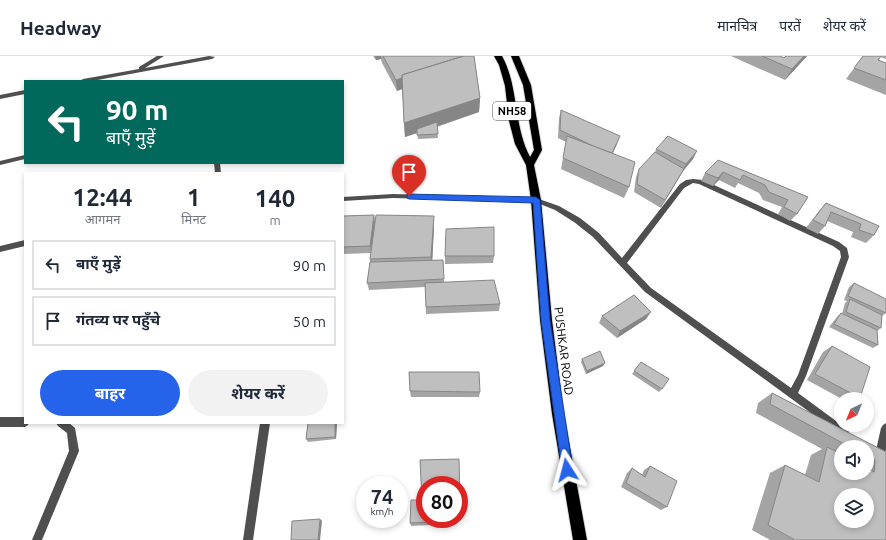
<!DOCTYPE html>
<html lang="hi">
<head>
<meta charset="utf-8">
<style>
  :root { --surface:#fff; --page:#f2f2f3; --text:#1f2937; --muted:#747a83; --line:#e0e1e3; --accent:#2563eb }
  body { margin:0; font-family:Ubuntu,"Noto Sans Devanagari",sans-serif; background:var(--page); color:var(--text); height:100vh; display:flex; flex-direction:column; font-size:15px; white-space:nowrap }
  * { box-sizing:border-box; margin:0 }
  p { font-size:13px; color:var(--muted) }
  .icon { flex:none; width:22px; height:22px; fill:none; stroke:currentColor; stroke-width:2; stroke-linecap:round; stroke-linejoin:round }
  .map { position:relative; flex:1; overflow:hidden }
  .details { position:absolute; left:24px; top:116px; width:320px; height:252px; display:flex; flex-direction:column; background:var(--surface); border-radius:0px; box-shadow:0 2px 6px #0003 }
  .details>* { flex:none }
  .top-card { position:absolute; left:24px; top:24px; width:320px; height:84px; border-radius:0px; box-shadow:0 2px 6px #0003; background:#00695c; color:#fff; overflow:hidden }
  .needle { width:26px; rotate:223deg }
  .tools { position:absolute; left:834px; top:336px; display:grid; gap:8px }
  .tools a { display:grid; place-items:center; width:40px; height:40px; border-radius:50%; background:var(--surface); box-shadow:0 2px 6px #0003; font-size:20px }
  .speed { position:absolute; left:356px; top:420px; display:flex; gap:8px; font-size:20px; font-weight:700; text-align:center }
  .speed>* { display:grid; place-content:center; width:52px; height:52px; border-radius:50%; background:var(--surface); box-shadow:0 2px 6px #0003; line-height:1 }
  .speed small { font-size:10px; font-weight:400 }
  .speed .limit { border:6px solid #d22; background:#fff; color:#111 }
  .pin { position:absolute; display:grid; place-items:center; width:34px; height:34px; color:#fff; margin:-41px -17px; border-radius:50% 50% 50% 0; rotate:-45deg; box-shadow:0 0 4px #0007 }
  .pin .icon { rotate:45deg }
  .me { position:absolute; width:44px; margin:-22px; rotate:351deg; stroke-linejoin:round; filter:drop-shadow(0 0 3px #0008) }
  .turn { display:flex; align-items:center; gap:14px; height:84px; padding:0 16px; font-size:18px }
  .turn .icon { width:52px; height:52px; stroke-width:2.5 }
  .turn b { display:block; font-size:28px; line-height:34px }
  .eta { display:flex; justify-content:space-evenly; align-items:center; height:68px; text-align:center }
  .eta b { font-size:24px; font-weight:700; line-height:28px }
  .action { display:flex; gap:8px; margin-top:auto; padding:8px 16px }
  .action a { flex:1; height:46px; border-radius:24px; background:var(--accent); color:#fff; font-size:16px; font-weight:700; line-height:46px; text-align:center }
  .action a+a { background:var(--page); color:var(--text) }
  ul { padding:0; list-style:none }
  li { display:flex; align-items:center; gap:12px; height:50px; margin:0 8px 6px; padding:0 8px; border:2px solid var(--line); border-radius:0px }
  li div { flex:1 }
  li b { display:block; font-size:15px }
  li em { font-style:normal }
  header { display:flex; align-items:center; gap:24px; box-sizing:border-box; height:56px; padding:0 20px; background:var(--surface); border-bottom:1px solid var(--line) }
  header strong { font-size:19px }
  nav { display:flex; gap:22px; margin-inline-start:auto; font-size:14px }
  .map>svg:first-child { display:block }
</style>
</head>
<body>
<header>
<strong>Headway</strong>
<nav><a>मानचित्र</a><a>परतें</a><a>शेयर करें</a></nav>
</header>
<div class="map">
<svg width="886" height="484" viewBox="0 0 886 484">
  <rect width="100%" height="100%" fill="#fff"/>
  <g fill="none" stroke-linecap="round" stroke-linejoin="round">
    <g stroke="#dbdbdb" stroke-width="2">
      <path id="trunk" d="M494 0H502C519 31 513 68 530 101L534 94 523 29 511 0H519L531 29 542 94 534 109 541 144 552 264 564 358 587 484H573L552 358 540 264 531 144 526 109 515 88 509 65 505 30 499 9Z"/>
    </g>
    <g fill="#4f4f4f" fill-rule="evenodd">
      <path d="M0 361H25V367H29L28 369 25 371H0Z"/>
      <path d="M56 367H69L75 372 79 395 42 484H32L69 395 67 377 58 370Z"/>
    </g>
    <g fill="#4f4f4f" fill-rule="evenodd">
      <path d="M157 0H164L145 12 209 0 215 1 212 3 92 25H80L83 23 139 13V11Z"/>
      <path d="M25 34V38L0 43V39Z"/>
      <path d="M25 99V103L0 109V105Z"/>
      <path d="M214 107H220L221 117H215Z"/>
      <path d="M693 123 703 124 839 186 847 192 849 201 806 320 798 337 847 373 849 376 847 379 844 381 841 379 645 236 593 181 574 166 555 154 535 146 393 142 343 145V141L393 138 536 142 559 150 580 162 599 177 622 202 680 128 686 124ZM693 127 699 128 833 190 840 195 841 201 798 319 791 332 651 232 627 207 684 132Z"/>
      <path d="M25 184V190L0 196V190Z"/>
      <path d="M260 367H270L253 484H243Z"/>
      <path d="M886 367V394L882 406 879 408 876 406 874 403 881 372 883 369Z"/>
    </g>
    <use href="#trunk" fill="#000" fill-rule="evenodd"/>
  </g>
  <g fill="#a4a4a4" fill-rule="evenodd">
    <path d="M373 0H474L480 42 479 56 437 71 438 82 418 83 417 77 405 81 402 33 397 35 382 7 381 3 376 4Z"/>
    <path d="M731 0H780L784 2 807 0 785 24Z"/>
    <path d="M863 0H886V3L880 1 878 4 886 7V39L846 23Z"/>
    <path d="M561 54 617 88 613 97 629 131 624 142 561 113 566 86 558 82 559 62Z"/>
    <path d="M656 93 693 103 683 115 661 152 634 136 636 121 639 113 655 97Z"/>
    <path d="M718 104 808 141 797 158 790 165 778 158 782 151 763 144 759 137 738 127 735 132 719 124 713 130 701 125 705 117Z"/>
    <path d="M826 147 879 170 874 179 866 187 851 181 853 176 827 165 825 170 818 178 806 172 819 155Z"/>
    <path d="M374 159 375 167 434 160V171L432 204H443L444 226 500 248 499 255 426 258 425 231 369 234 367 227 370 206V203L371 197 343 198V160Z"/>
    <path d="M445 200H494L493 207 445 208Z"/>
    <path d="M854 227 886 257 882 260 881 272 877 275 878 289 873 292 829 271 837 261 841 257 842 258 845 247 847 245 844 244 849 231Z"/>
    <path d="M602 260 646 263 617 282 599 267Z"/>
    <path d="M832 290 860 342 858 343H842L807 324 823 296Z"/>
    <path d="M582 303 603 310 586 318 581 306Z"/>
    <path d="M641 306 662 333 659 336 632 318Z"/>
    <path d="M410 335 480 336 479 341H411Z"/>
    <path d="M772 337 886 396V484H770L752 474 770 417 785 409 805 419 811 399 822 393 756 357 758 347ZM841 391H867V417H841Z"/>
    <path d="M184 367H245V368Z"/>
    <path d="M308 367H337L336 383 308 386 306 383Z"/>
    <path d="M459 403 460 451 459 454V429H425V463H453V468L411 470 410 467 411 444H422L420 404Z"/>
    <path d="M650 410 667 451 661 454 621 431 627 417 632 412 642 419 644 414Z"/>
  </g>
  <g fill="#868686">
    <path d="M375 0H381V3L376 4Z"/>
    <path d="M463 0 470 8 397 35 396 24Z"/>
    <path d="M804 0H807L785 24 792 13Z"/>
    <path d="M480 42 479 56 405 81 404 67Z"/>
    <path d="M620 80 617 88 608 107 611 99Z"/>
    <path d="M697 95 693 103 683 115 661 152 686 108Z"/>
    <path d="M723 116 719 124 713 130 718 122Z"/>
    <path d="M374 159 375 167 372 197 370 190Z"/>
    <path d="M434 160V171L432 211 431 201Z"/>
    <path d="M651 256 646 263 617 282 620 275Z"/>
    <path d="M605 307 603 310 586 318 587 315Z"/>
    <path d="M335 367H337L336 383 335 381Z"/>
    <path d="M320 463 322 465 320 484H318Z"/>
  </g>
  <g fill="#bfbfbf" stroke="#868686" fill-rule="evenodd">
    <path d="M383 0H463L402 19V22L396 24Z"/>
    <path d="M464 0H474L480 42 404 67 402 19Z"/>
    <path d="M762 0H780L784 2 786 0H804L792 13Z"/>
    <path d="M863 0H881L878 4 886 7V24L854 12Z"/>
    <path d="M561 54 620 80 612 97 593 90 560 74Z"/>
    <path d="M437 66 438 78 417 79V73Z"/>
    <path d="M567 80 635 106 629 131 563 102Z"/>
    <path d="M668 80 697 95 686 108 656 93Z"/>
    <path d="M655 96 684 113 665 144 637 128 639 113Z"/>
    <path d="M718 104 808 141 797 158 784 151 788 144 769 136 765 129 743 119 740 124 723 116 718 122 705 117Z"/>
    <path d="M826 147 879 170 874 179 859 174 861 168 831 156 825 170 813 164Z"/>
    <path d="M374 159 370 190 343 191V160Z"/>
    <path d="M376 159 434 160 431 201 370 203Z"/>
    <path d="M494 171V200H445L446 173Z"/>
    <path d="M443 204 444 223 367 227 370 206Z"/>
    <path d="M494 224 500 248 426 251 425 227Z"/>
    <path d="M854 227 886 243V257L848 240Z"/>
    <path d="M634 239 651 256 620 275 602 260Z"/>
    <path d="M850 243 882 259 881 272 846 256Z"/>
    <path d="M841 257 877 274 878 289 834 268Z"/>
    <path d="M832 290 870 311 860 342 815 318Z"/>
    <path d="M600 295 605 307 587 315 582 303Z"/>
    <path d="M641 306 669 323 662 333 634 315Z"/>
    <path d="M409 316H479L480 336 410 335Z"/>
    <path d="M772 337 886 396V484H795L768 469 785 409 819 426 827 391 841 398V417H867V412L874 416 875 404 867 400V391H850L770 348ZM841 439H867V465H841Z"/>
    <path d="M308 367H335V381L306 383Z"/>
    <path d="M459 403 460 451H459V429H425V463H453V465L410 467 411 444H422L420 404Z"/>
    <path d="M650 410 677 425 667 451 626 427 632 412 645 421Z"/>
    <path d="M320 463 318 484H291L292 465Z"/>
  </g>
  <path fill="#2563eb" stroke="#184099" d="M407 138 536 141 540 144 550 264 573 414 571 418 567 420 563 418 562 414 541 264 533 147 409 143 407 142Z"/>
  <g text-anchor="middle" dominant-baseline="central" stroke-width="3" stroke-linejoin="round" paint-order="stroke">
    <rect fill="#fff" stroke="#4c4c4c" stroke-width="1" x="493" y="46" width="38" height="18" rx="3"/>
    <g font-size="11" font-weight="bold" fill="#000">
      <text x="512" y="55">NH58</text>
    </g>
    <g font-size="12" fill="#000" stroke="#fff">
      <text transform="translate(564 295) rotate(83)">PUSHKAR ROAD</text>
    </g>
  </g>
</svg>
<div class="tools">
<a><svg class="needle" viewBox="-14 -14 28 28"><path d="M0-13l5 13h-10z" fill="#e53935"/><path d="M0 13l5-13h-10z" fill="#747a83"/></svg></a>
<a><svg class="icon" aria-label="sound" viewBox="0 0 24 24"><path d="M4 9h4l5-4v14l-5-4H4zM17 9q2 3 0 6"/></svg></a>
<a><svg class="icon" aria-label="layers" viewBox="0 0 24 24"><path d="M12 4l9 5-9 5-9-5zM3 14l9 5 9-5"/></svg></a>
</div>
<div class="speed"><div>74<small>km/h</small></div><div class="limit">80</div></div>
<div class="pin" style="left:409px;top:140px;background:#d93025"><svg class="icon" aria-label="arrive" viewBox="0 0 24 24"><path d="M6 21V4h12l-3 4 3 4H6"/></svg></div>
<svg class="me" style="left:567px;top:414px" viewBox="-20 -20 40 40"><path d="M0-17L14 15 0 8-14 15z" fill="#2563eb" stroke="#fff" stroke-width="4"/></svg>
<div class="top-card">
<div class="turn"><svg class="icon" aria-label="left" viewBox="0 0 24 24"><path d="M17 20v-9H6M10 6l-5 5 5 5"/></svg><div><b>90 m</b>बाएँ मुड़ें</div></div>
</div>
<section class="details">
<div class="eta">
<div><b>12:44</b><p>आगमन</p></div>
<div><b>1</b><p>मिनट</p></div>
<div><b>140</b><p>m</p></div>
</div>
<ul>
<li><svg class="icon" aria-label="left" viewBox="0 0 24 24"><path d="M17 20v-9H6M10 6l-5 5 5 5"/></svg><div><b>बाएँ मुड़ें</b></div><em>90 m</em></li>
<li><svg class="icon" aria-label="arrive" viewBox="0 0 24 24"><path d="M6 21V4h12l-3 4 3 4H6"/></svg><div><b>गंतव्य पर पहुँचे</b></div><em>50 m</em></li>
</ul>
<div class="action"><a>बाहर</a><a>शेयर करें</a></div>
</section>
</div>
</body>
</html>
